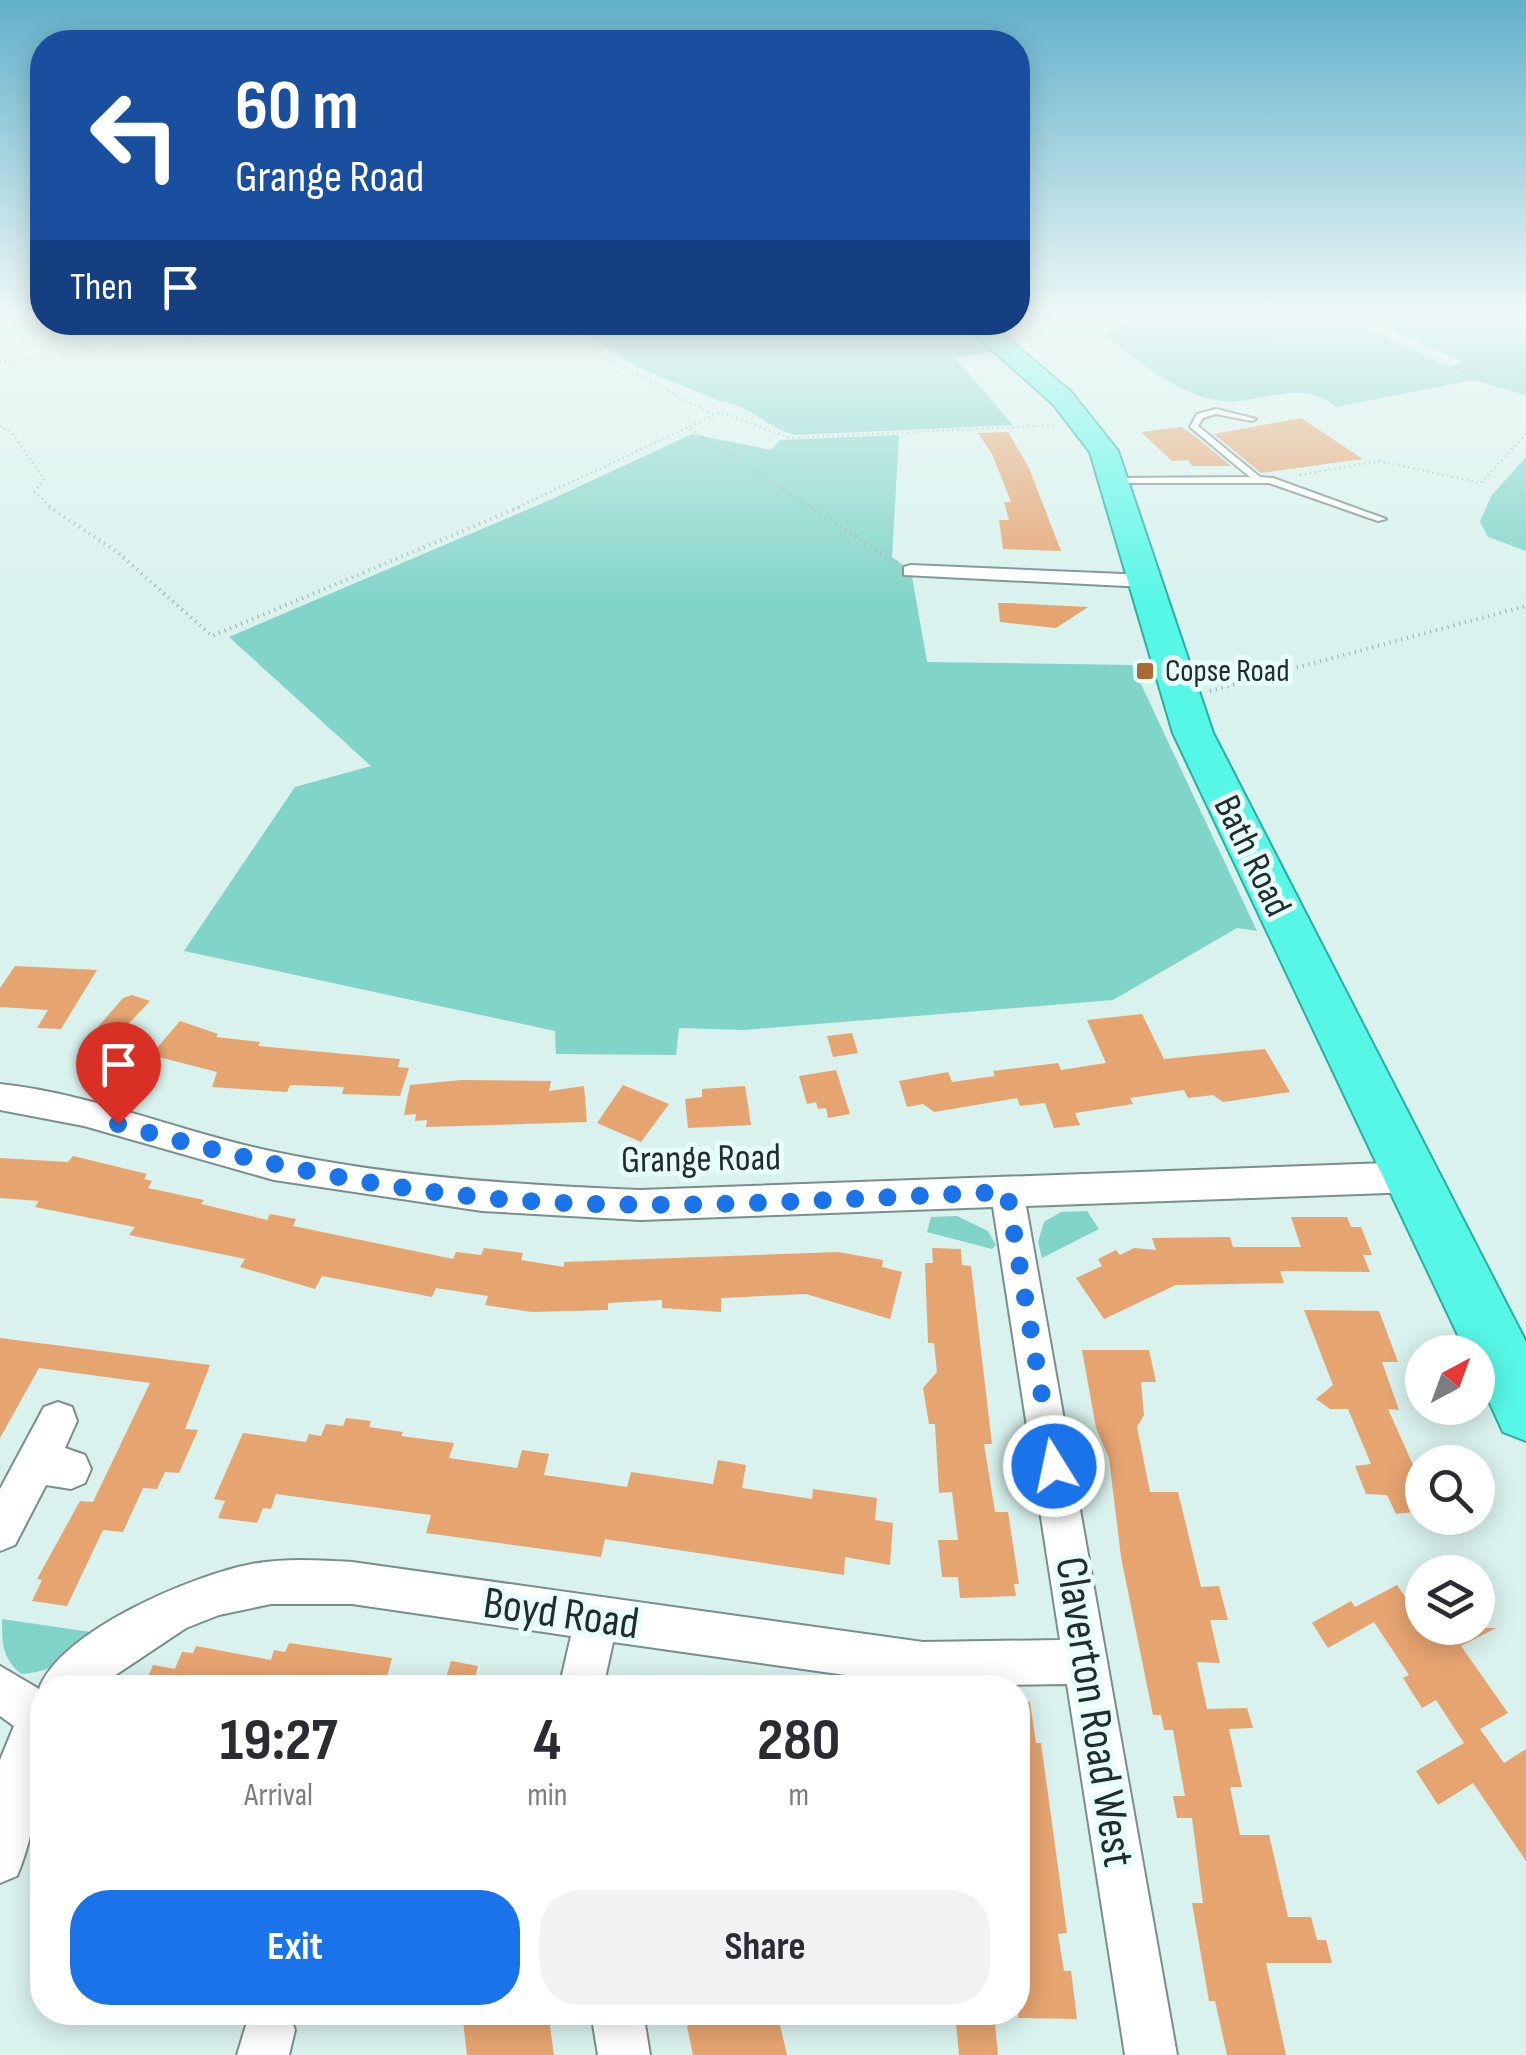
<!DOCTYPE html>
<html lang="en">
<head>
<meta charset="utf-8">
<style>
  :root { --surface:#fff; --page:#f2f2f3; --text:#2b2b33; --muted:#7c7c81; --accent:#1a73e8 }
  body { margin:0; font-family:"Sofia Sans Condensed",sans-serif; background:var(--page); color:var(--text); height:100vh; display:flex; flex-direction:column; font-size:38px; white-space:nowrap }
  * { box-sizing:border-box; margin:0 }
  p { font-size:32px; color:var(--muted) }
  .icon { flex:none; width:55px; height:55px; fill:none; stroke:currentColor; stroke-width:2; stroke-linecap:round; stroke-linejoin:round }
  .map { position:relative; flex:1; overflow:hidden }
  .panel { position:absolute; left:30px; top:1675px; width:1000px; height:350px; display:flex; flex-direction:column; background:var(--surface); border-radius:40px; box-shadow:0 5px 25px #0003 }
  .panel>* { flex:none }
  .guide { position:absolute; left:30px; top:30px; width:1000px; height:305px; border-radius:40px; box-shadow:0 5px 25px #0003; background:#1a4fa0; color:#fff; overflow:hidden }
  .needle { width:65px; rotate:41deg }
  .tools { position:absolute; left:1405px; top:1335px; display:grid; gap:20px }
  .tools a { display:grid; place-items:center; width:90px; height:90px; border-radius:50%; background:var(--surface); box-shadow:0 5px 25px #0003; font-size:50px }
  .pin { position:absolute; display:grid; place-items:center; width:85px; height:85px; color:#fff; margin:-102px -42px; border-radius:50% 50% 50% 0; rotate:-45deg; box-shadow:0 0 10px #0007 }
  .pin .icon { rotate:45deg }
  .me { position:absolute; width:110px; margin:-55px; rotate:350deg; stroke-linejoin:round; filter:drop-shadow(0 0 8px #0008) }
  .turn { display:flex; align-items:center; gap:35px; height:210px; padding:0 40px; font-size:45px }
  .turn .icon { width:130px; height:130px; stroke-width:2.5 }
  .turn b { display:block; font-size:70px; line-height:85px }
  .then { display:flex; align-items:center; height:95px; padding:0 40px; background:#0003; gap:20px; font-size:38px }
  .eta { display:flex; justify-content:space-evenly; align-items:center; height:170px; text-align:center }
  .eta b { font-size:60px; font-weight:700; line-height:70px }
  .primary-button { display:flex; gap:20px; margin-top:auto; padding:20px 40px }
  .primary-button a { flex:1; height:115px; border-radius:40px; background:var(--accent); color:#fff; font-size:40px; font-weight:700; line-height:115px; text-align:center }
  .primary-button a+a { background:var(--page); color:var(--text) }
  .map>svg:first-child { display:block }
</style>
</head>
<body>
<div class="map">
<svg width="1526" height="2055" viewBox="0 0 1526 2055">
  <rect width="100%" height="100%" fill="#d9f2ed"/>
  <g fill="#81d4c8">
    <path d="M1136 316H1343L1449 367 1463 362 1361 316H1526V395L1473 380 1336 407C1300 377 1261 405 1222 401 1177 396 1140 361 1105 336Z"/>
    <path d="M568 323H955L991 352 955 358 1013 425 795 435C768 428 744 402 719 401L637 367Z"/>
    <path d="M692 434 771 450 780 440 899 435 892 557 911 571 927 662 1132 665 1257 931 1237 928 1113 1000 744 1030 679 1028 676 1055 556 1054 555 1031 184 951 295 787 371 766 229 637 550 500Z"/>
    <path d="M1526 457V551L1488 537 1480 522 1491 496Z"/>
    <path d="M1087 1211 1099 1229 1042 1258 1038 1242 1044 1222 1061 1212Z"/>
    <path d="M957 1216 988 1231 996 1245 992 1249 927 1232 931 1217Z"/>
    <path d="M2 1619 104 1634C77 1654 55 1672 21 1674 2 1658 2 1643 2 1619Z"/>
  </g>
  <g fill="#e6a471">
    <path d="M1301 418 1363 459 1261 473 1214 434Z"/>
    <path d="M1181 427 1196 437 1231 466H1192L1188 460 1172 461 1141 432Z"/>
    <path d="M1008 432 1029 468 1061 551 1003 549 999 520H1009L1004 502H1011L992 454 978 433Z"/>
    <path d="M998 603H1008L1088 607 1056 628 1000 622Z"/>
    <path d="M15 966 97 970 61 1029 37 1028 48 1010 0 1007V988Z"/>
    <path d="M132 995 150 1001 106 1048 85 1042 123 998Z"/>
    <path d="M1142 1014 1164 1059 1265 1049 1290 1092 1223 1102 1213 1095 1188 1098 1184 1090 1130 1098 1133 1104 1075 1113 1080 1125 1054 1128 1045 1103 1020 1106 1017 1098 934 1112 923 1104 907 1107 899 1081 948 1072 952 1082 995 1076 993 1071 1058 1063 1061 1070 1106 1063 1087 1020Z"/>
    <path d="M180 1021 218 1034 216 1037 260 1042 258 1046 400 1059 398 1067 409 1068 400 1096 342 1094 344 1087 290 1085 287 1092 212 1087 217 1072 151 1055Z"/>
    <path d="M852 1033 858 1053 833 1057 827 1036Z"/>
    <path d="M95 1064 121 1066 107 1088 81 1086Z"/>
    <path d="M836 1070 850 1114 828 1118 826 1108 818 1109 816 1102 807 1104 799 1076Z"/>
    <path d="M461 1080 551 1081 549 1091 584 1086 587 1122 426 1127 427 1120 415 1121 416 1114 404 1115 410 1085Z"/>
    <path d="M623 1085 669 1104 641 1142 597 1123Z"/>
    <path d="M745 1086 751 1125 688 1128 685 1099 702 1097V1089Z"/>
    <path d="M73 1156 147 1174 144 1179 152 1181 148 1188 204 1200 201 1204 267 1220 270 1214 296 1219 293 1226 453 1259 456 1252 481 1255 484 1248 523 1253 521 1260 564 1267V1262L838 1252 883 1260 882 1267 902 1272 890 1319 806 1294 721 1298V1312L662 1308V1300L608 1303V1310L532 1312 485 1305 488 1296 436 1288 432 1297 322 1276 315 1289 240 1267 245 1259 129 1235 135 1227 35 1207 39 1201 0 1198V1158L68 1162Z"/>
    <path d="M1291 1217H1347L1351 1227H1361L1372 1255H1363L1370 1272 1280 1271 1284 1283 1176 1285 1104 1319 1076 1278 1102 1266 1098 1259 1116 1250 1120 1255 1134 1248 1156 1250 1152 1238 1230 1237 1233 1247H1301Z"/>
    <path d="M932 1248 961 1249 962 1265 971 1266 992 1444H984L995 1512H1008L1019 1584H1014L1016 1596 960 1598 958 1577H942L938 1540H958L952 1492 939 1493 935 1424H929L923 1388 937 1372 934 1343H928L925 1263H933Z"/>
    <path d="M1304 1310 1379 1311 1398 1362H1382L1399 1410 1388 1409 1422 1485V1511L1396 1514 1387 1495 1366 1494 1355 1466 1371 1464 1348 1409H1330L1316 1399 1333 1385Z"/>
    <path d="M0 1338 210 1365 185 1429 198 1430 179 1473 165 1472 157 1489 143 1488 123 1532 103 1530 67 1606 32 1601 42 1580 37 1579 80 1501 93 1502 150 1383 39 1368 0 1438Z"/>
    <path d="M1082 1350H1149L1156 1382H1141L1144 1415 1137 1427 1150 1492H1178L1201 1587 1219 1586 1228 1620H1210L1220 1663 1197 1662 1207 1709 1247 1708 1253 1728 1229 1729 1242 1787H1230L1240 1835H1269L1288 1917H1311L1317 1940H1326L1332 1963H1266L1286 2055H1227L1215 2001H1209L1192 1903H1203L1192 1818H1177L1173 1796H1185L1173 1730H1164L1161 1715H1153L1121 1557 1109 1458 1096 1428Z"/>
    <path d="M346 1418 371 1421 369 1427 403 1432 401 1436 454 1443 449 1458 517 1468 522 1450 549 1454 544 1475 627 1487 631 1472 713 1484 718 1460 746 1465 742 1488 812 1499 813 1489 877 1498 875 1520 893 1523 890 1565 845 1557 844 1575 605 1539 601 1557 426 1533 431 1515 276 1494 271 1509 263 1508 257 1523 218 1518 225 1501 214 1499 243 1433 306 1442 309 1434 321 1436 326 1424 343 1426Z"/>
    <path d="M1397 1585 1415 1611 1422 1607V1628H1496L1461 1646 1508 1713 1480 1729 1504 1763 1526 1749V1861L1473 1783 1438 1805 1416 1771 1464 1743 1436 1700 1422 1708 1403 1678 1409 1675 1374 1622 1328 1648 1312 1623 1351 1601 1355 1607Z"/>
    <path d="M289 1643 392 1658 384 1688H143L153 1665 175 1669 182 1652 193 1653 196 1646 271 1660 274 1650 285 1652Z"/>
    <path d="M451 1661 478 1666 472 1688H443Z"/>
    <path d="M1030 1702 1036 1743H1041L1067 1933 1058 1934 1064 1971H1071L1077 2019 1018 2018V1703Z"/>
    <path d="M462 2012H548L554 2055H467Z"/>
    <path d="M693 2012H777L787 2055H693L687 2026 695 2022Z"/>
    <path d="M955 2012H994L998 2055H959Z"/>
  </g>
  <g fill="none" stroke-linecap="round" stroke-linejoin="round">
    <g stroke="#798f8b" stroke-width="4">
      <path id="service" d="M1216 409 1256 419 1252 421 1216 414 1203 418 1198 426 1260 477 1273 478 1386 519 1378 521 1269 483H1111V479L1114 478 1250 477 1190 427 1197 414Z"/>
    </g>
    <g stroke="#798f8b" stroke-width="4">
      <g id="minor">
        <path d="M911 565 1146 575 1156 581 1146 587 904 575V567Z"/>
        <path d="M0 1084C94 1094 182 1133 275 1152 395 1177 517 1185 640 1190L1415 1162 1427 1167 1432 1177 1427 1187 1415 1192 1026 1206 1177 2055H1125L1067 1684 923 1686 613 1642 603 1688H559L571 1636 352 1604H271L219 1615 186 1628 96 1688H42C42 1750 42 1817 17 1876L0 1883V1760L14 1726 0 1716V1666L39 1689C60 1631 193 1575 252 1564 285 1558 319 1560 352 1562L923 1642 1060 1640 993 1207 640 1220 482 1211 274 1180 84 1126 0 1110Z"/>
        <path d="M58 1402 72 1407 77 1421 65 1448 85 1455 91 1469 85 1483 71 1489 46 1485 15 1545 0 1551V1489L44 1407Z"/>
        <path d="M250 2012H288L295 2030 289 2055H237Z"/>
        <path d="M591 2012H643L650 2055H598Z"/>
      </g>
    </g>
    <g stroke="#28afa1" stroke-width="4">
      <path id="trunk" d="M961 322H988L1071 392 1118 451 1213 733 1526 1342V1441L1503 1432 1478 1377V1352H1466L1173 733 1090 452 1053 404Z"/>
    </g>
    <g stroke="#98aca8" stroke-width="2.5" stroke-dasharray="1 4" stroke-linecap="butt">
      <path d="M1349 316 1461 370 1526 387"/>
      <path d="M552 322 595 353 714 415"/>
      <path d="M0 362 354 322"/>
      <path d="M0 426 12 433 44 479 35 492 53 509"/>
      <path d="M690 429 814 509"/>
      <path d="M1300 475 1379 461 1481 483 1526 434"/>
      <path d="M514 509 721 412 790 438 1053 425"/>
    </g>
    <g stroke="#98aca8" stroke-width="4" stroke-dasharray="1 5" stroke-linecap="butt">
      <path d="M49 507 116 551 212 636 520 507"/>
      <path d="M810 507 897 563"/>
      <path d="M1210 691 1526 606"/>
    </g>
    <use href="#service" fill="#fff" fill-rule="evenodd"/>
    <use href="#minor" fill="#fff" fill-rule="evenodd"/>
    <use href="#trunk" fill="#56f7e7" fill-rule="evenodd"/>
  </g>
  <linearGradient id="sky" x2="0" y2="1"><stop stop-color="#61b0ca"/><stop offset="0.52" stop-color="#eef9f7"/><stop offset="1" stop-color="#eef9f7" stop-opacity="0"/></linearGradient>
  <rect width="1526" height="604" fill="url(#sky)"/>
  <g fill="none" stroke-linecap="round" stroke-linejoin="round">
    <path stroke="#1a73e8" stroke-width="18" stroke-dasharray="0 32.4" d="M118 1124C248 1161 378 1190 513 1200 677 1212 843 1198 1007 1192L1054 1466"/>
  </g>
  <rect fill="#ab6a34" stroke="#e6fffb" stroke-width="4" x="1135" y="661" width="20" height="20" rx="5"/>
  <g text-anchor="middle" dominant-baseline="central" stroke-width="10" stroke-linejoin="round" paint-order="stroke">
    <g font-size="32" fill="#232c2b" stroke="#e6fffb" text-anchor="start">
      <text x="1165" y="671">Copse Road</text>
    </g>
    <g font-size="38" fill="#232c2b" stroke="#e6fffb">
      <text transform="translate(1252 856) rotate(64)">Bath Road</text>
      <text transform="translate(701 1159) rotate(-1)">Grange Road</text>
    </g>
    <g font-size="45" fill="#232c2b" stroke="#e6fffb">
      <text transform="translate(561 1614) rotate(8)">Boyd Road</text>
      <text transform="translate(1094 1712) rotate(81)">Claverton Road West</text>
    </g>
  </g>
</svg>
<div class="tools">
<a><svg class="needle" viewBox="-14 -14 28 28"><path d="M0-13l5 13h-10z" fill="#e53935"/><path d="M0 13l5-13h-10z" fill="#7c7c81"/></svg></a>
<a><svg class="icon" aria-label="search" viewBox="0 0 24 24"><circle cx="10" cy="10" r="6"/><path d="M15 15l6 6"/></svg></a>
<a><svg class="icon" aria-label="layers" viewBox="0 0 24 24"><path d="M12 4l9 5-9 5-9-5zM3 14l9 5 9-5"/></svg></a>
</div>
<div class="pin" style="left:118px;top:1124px;background:#d93025"><svg class="icon" aria-label="arrive" viewBox="0 0 24 24"><path d="M6 21V4h12l-3 4 3 4H6"/></svg></div>
<svg class="me" style="left:1054px;top:1466px" viewBox="-20 -20 40 40"><circle r="17" fill="#1a73e8" stroke="#fff" stroke-width="3"/><path d="M0-11L8 9 0 5-8 9z" fill="#fff"/></svg>
<div class="guide">
<div class="turn"><svg class="icon" aria-label="left" viewBox="0 0 24 24"><path d="M17 20v-9H6M10 6l-5 5 5 5"/></svg><div><b>60 m</b>Grange Road</div></div>
<div class="then">Then<svg class="icon" aria-label="arrive" viewBox="0 0 24 24"><path d="M6 21V4h12l-3 4 3 4H6"/></svg></div>
</div>
<section class="panel">
<div class="eta">
<div><b>19:27</b><p>Arrival</p></div>
<div><b>4</b><p>min</p></div>
<div><b>280</b><p>m</p></div>
</div>
<div class="primary-button"><a>Exit</a><a>Share</a></div>
</section>
</div>
</body>
</html>
